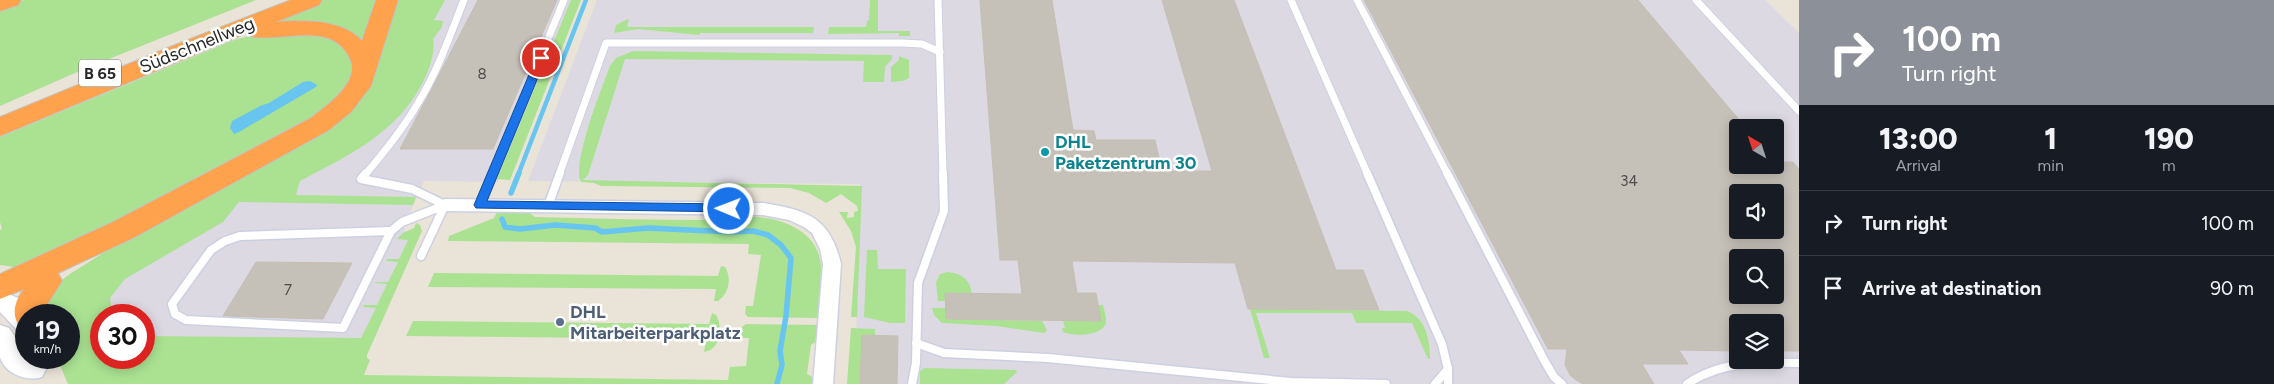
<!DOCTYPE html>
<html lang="en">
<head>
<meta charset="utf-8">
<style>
  :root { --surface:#171b24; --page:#20242c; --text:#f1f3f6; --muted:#9ea1a6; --line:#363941 }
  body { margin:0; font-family:Figtree,sans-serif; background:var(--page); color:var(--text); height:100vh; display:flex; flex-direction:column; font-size:19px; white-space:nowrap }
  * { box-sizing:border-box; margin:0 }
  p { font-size:16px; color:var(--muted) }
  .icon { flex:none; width:28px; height:28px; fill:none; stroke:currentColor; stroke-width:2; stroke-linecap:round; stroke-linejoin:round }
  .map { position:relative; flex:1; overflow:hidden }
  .sheet { display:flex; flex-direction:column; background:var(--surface); width:475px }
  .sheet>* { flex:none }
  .hud { background:#8c9099; color:#fff; overflow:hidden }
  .needle { width:32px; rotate:321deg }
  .tools { position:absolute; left:1729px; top:119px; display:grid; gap:10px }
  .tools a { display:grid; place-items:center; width:55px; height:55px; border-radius:5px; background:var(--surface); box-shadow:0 2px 12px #0003; font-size:25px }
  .speed { position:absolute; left:15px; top:304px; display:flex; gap:10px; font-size:25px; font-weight:700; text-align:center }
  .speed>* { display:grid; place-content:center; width:65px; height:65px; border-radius:50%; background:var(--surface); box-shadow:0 2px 12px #0003; line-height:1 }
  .speed small { font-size:12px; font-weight:400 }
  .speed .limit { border:8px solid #d22; background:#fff; color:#111 }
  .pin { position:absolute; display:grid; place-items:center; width:42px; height:42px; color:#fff; margin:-21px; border:2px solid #fff; border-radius:50%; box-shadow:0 1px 5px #0007 }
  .me { position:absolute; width:55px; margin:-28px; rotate:271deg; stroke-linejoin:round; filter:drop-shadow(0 0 4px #0008) }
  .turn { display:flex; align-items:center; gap:18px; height:105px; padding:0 20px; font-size:22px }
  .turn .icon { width:65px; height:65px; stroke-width:2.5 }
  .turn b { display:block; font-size:35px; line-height:42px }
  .eta { display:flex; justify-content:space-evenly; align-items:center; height:85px; text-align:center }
  .eta b { font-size:30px; font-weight:800; line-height:35px }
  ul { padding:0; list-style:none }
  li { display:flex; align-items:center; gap:15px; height:65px; padding:0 20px; border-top:1px solid var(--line) }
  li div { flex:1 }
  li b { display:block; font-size:19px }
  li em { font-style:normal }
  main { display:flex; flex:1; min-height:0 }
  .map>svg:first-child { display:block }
</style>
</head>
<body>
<main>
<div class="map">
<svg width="1799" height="384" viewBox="0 0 1799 384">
  <rect width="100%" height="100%" fill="#eae3d8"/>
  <g fill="#dcd9e2" fill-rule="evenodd">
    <path d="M421 0H581L498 182 424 181 404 226 408 240 341 384 69 358 70 274 108 250 346 141ZM101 315H144V358H101Z"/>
    <path d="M597 0H1765L1799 33V384H855L860 184 528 181ZM1738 128H1775V165H1738ZM1738 192H1775V230H1738ZM1738 258H1775V295H1738ZM1738 322H1775V360H1738Z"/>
  </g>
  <g fill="#aae292">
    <path d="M24 0H256L84 69 0 106V10Z"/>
    <path d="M322 0H382L365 44 261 24Z"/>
    <path d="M394 0H445L434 20 443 21 442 27 433 39C435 53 430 68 424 80 399 132 348 156 300 181L296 195 416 197 413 205 239 202 223 222 125 279 110 298 112 315H101V358H144V336L361 338 376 308 363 307 364 305H377L387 284 375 283V282H388L398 262 386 261 387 259H399L408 240 397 239 403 233 414 228 416 223 420 225 422 231 367 355V358L370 360 364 375 728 380 730 367 746 366 749 338H741L742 327 746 324 819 325 817 341 811 345 807 374 814 378 813 384H68L57 358H69V315H39L52 287 70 274 108 250 343 118 360 101 370 85Z"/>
    <path d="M571 0H581L510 180 497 179Z"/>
    <path d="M870 0H878V31H910V36H899V33L828 34 829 27H866L867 21 869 20Z"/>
    <path d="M628 19H629L627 27H814L813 33H700L699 35 638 29 614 33 616 25Z"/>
    <path d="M312 32 343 44 354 65C347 92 333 101 313 118L80 243 31 264 14 267 0 265V230L2 229 0 222V137L234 40 253 35Z"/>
    <path d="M633 51 892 55V59L885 67 884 82H863L864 61 625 59 588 175 583 180 862 186 857 317H851L856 247 851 231 839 212H848L847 218 854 217V212L858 211 857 206 841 194 826 203 809 193 790 188 601 186 594 183 581 182C571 165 602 87 610 66L616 58Z"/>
    <path d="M899 56 909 60V78L903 81 891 82V67L899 60Z"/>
    <path d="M497 212H528L535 217C591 218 647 220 703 220 720 219 738 216 756 217 776 218 801 226 813 243 827 263 821 295 820 318L748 317 745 314 746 306H753L761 255 748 254 749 244 448 241 449 236 494 218Z"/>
    <path d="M867 250H877L878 269H906L905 323H890L864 317Z"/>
    <path d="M721 266 725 267C732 278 729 294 718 301H714L716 289 428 287 434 273 718 276Z"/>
    <path d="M948 272C962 273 970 280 972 294L945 293V301H938L936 282 940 274Z"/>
    <path d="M1098 305H1103C1104 311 1108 320 1105 325 1099 337 1072 336 1063 332L1062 328H1065L1063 321H1100Z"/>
    <path d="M932 308H946L947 319 1042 321 1047 330 1044 333 997 326 942 323 934 315Z"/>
    <path d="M1250 309 1407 311C1426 318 1430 340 1430 359H1428L1412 323H1356L1352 313H1256L1270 358H1264Z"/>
    <path d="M712 313 716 315C723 326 721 350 704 352L706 339 406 336 413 321 709 324Z"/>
    <path d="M851 328 875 329V335H863L860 384H847Z"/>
    <path d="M925 368 1016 370 1017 372 1004 384H920V371Z"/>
  </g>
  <path fill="#67c5ef" d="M310 81 317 85 316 87 239 132 234 134 230 128 232 121 260 106 269 103 303 82Z"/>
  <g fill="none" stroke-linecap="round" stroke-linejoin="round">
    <path stroke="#67c5ef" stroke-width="4.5" d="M518 175 586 0"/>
    <g stroke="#67c5ef" stroke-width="5.5">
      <path d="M511 193 519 173"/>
      <path d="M502 219 505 227 520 229 555 225 595 228 602 232 648 228 731 232 753 231 768 235 781 245 791 258 786 316 780 351 782 365 777 384"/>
    </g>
  </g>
  <g fill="#c5c0b8" stroke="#c5bfb2" fill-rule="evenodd">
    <path d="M478 0H557L493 149H400Z"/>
    <path d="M980 0H1052L1073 130 1094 131 1096 140H1155L1162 171H1212L1162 0H1234L1336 270H1363L1379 310 1248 309 1235 263 1072 261 1077 293H1096L1101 321 946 319 945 293 1022 294 1018 260H1000Z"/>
    <path d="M1364 0H1638L1746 128H1738V165H1775V162H1793L1799 169V351H1775V322H1738V351L1679 350 1688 364H1642L1654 384H1583L1576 380 1570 375 1565 365 1567 349H1548ZM1738 192H1775V230H1738ZM1738 258H1775V295H1738Z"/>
    <path d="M256 262 352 263 323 319 223 316Z"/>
    <path d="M862 335 898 336 897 384H860Z"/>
  </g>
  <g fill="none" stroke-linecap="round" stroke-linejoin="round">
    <g stroke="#cdd0e1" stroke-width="9">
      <g id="lane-far1">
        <path d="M938 0 943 175"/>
        <path d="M1291 0 1368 175"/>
        <path d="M1357 0 1448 175"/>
        <path d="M1696 0 1799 111"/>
        <path d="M365 175C384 152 403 129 418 103 438 71 450 35 464 0"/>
        <path d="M492 175 564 0"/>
        <path d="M559 175 606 43H902L922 44 940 52"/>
      </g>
    </g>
    <g stroke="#cdd0e1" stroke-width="11">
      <g id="lane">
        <path d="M366 173 361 179 412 189 445 205"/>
        <path d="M1367 173 1442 344 1448 369 1435 384"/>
        <path d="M1447 173 1544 360 1554 377 1562 384"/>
        <path d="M480 205 493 173"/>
        <path d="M548 206 560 173"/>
        <path d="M391 231 343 328 186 320 175 314 172 304 211 250 225 241 240 236Z"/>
        <path d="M391 231 402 222 445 205"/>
        <path d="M421 256 445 205"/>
        <path d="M916 343 944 353 1048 358 1291 382 1386 384"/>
        <path d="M1448 369V384"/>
        <path d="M912 384 916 363 918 283 944 211 943 173"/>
        <path d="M1687 384C1721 361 1759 362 1799 363"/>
      </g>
    </g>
    <g stroke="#cdd0e1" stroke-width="3">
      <path id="street" d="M445 199 763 203C807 210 830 217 841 264L833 384H813L823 264 820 249 812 233 804 227 789 220 763 215 445 211 439 209 437 205 439 201Z"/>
    </g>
    <g stroke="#cdd0e1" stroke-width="3">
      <g id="secondary">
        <path d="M0 290 20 299 34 315H26V333L17 330 0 312Z"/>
        <path d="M0 325 9 328 26 353V358L42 361 46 369 42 377C27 382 5 374 0 357 0 348 0 334 0 325Z"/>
      </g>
    </g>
    <g stroke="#c3c3c3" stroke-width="2">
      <g id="highway">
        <path d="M0 0H21L18 5 0 11Z"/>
        <path d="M291 0H322L319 5 276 22C303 20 342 19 362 41L376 0H398L371 86 351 112 329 130 133 238 58 273 62 281 46 306 44 315H26V326L18 324C11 311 16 300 24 289L0 299V274L113 222 311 118C326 106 359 84 351 61 334 18 280 44 249 36L247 33 0 136V117L170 47Z"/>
      </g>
    </g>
    <use href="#lane-far1" stroke="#fff" stroke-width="7"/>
    <use href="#lane" stroke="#fff" stroke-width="8"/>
    <use href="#street" fill="#fff" fill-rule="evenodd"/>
    <use href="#secondary" fill="#fff" fill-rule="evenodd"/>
    <use href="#highway" fill="#ffa24e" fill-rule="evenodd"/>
  </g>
  <path fill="#1a73e8" stroke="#114b97" d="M541 55 546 58 487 201 729 204 733 206 735 209 733 212 476 208 474 205 536 58Z"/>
  <circle fill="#0f9aa8" stroke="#fff" stroke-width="2" cx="1045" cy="152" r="5"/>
  <circle fill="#5c6f8a" stroke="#fff" stroke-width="2" cx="560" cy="322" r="5"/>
  <g text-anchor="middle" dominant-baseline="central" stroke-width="5" stroke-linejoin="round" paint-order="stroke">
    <g font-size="15" fill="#4e4d4b">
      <text x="482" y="74">8</text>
      <text x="1629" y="181">34</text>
      <text x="288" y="290">7</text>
    </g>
    <rect fill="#fff" stroke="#686868" stroke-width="1" x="79" y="59.5" width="42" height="27" rx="4"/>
    <g font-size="16" font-weight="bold" fill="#272727">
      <text x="100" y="73">B 65</text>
    </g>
    <g font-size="18" fill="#272727" stroke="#fff">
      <text transform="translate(197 45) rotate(-22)">Südschnellweg</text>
    </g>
    <g font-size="18" font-weight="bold" fill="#0d838f" stroke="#fff" text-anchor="start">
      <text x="1055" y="142">DHL<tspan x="1055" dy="21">Paketzentrum 30</tspan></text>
    </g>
    <g font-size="18" font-weight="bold" fill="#4e5e75" stroke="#fff" text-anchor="start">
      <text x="570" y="312">DHL<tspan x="570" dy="21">Mitarbeiterparkplatz</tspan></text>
    </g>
  </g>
</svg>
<div class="tools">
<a><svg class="needle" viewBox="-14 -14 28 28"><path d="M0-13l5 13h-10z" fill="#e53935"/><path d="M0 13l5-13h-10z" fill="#9ea1a6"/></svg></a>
<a><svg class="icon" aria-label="sound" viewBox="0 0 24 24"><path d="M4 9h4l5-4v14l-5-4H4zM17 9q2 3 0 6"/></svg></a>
<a><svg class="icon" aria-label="search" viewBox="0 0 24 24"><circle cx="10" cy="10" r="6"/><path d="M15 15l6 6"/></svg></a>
<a><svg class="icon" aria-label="layers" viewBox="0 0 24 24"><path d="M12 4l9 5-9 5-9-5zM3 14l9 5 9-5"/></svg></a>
</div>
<div class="speed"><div>19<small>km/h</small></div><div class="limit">30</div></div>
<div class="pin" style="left:541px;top:58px;background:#d93025"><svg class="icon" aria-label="arrive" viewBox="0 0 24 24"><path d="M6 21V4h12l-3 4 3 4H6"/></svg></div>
<svg class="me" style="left:729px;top:209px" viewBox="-20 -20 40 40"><circle r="17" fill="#1a73e8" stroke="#fff" stroke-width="3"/><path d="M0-11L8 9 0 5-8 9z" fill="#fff"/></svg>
</div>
<section class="sheet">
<div class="hud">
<div class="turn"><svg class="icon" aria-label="right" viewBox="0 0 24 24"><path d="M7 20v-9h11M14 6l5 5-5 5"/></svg><div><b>100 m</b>Turn right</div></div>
</div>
<div class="eta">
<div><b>13:00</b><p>Arrival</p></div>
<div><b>1</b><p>min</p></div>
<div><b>190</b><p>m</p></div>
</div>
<ul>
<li><svg class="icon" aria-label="right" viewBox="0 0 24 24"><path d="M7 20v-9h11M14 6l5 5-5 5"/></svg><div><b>Turn right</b></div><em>100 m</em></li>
<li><svg class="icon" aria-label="arrive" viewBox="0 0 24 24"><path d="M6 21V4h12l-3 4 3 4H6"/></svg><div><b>Arrive at destination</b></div><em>90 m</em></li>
</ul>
</section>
</main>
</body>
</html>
